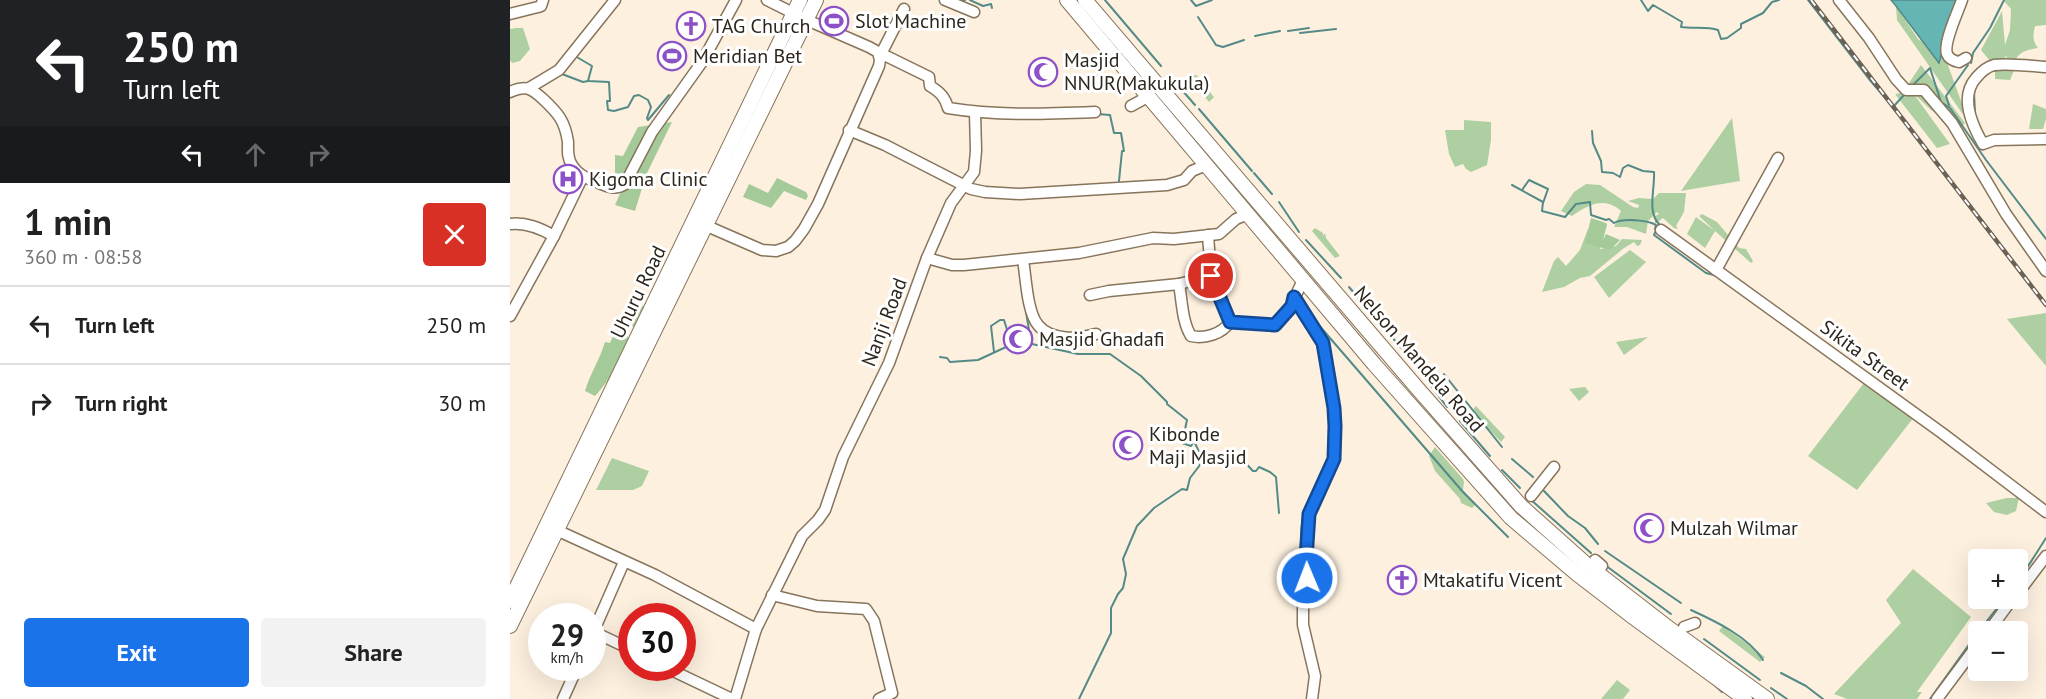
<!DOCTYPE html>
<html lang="en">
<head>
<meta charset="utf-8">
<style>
  :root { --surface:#fff; --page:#f2f2f2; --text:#222; --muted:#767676; --line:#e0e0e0; --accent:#1a73e8 }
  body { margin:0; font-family:"PT Sans",sans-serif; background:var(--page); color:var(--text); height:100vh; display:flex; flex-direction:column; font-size:22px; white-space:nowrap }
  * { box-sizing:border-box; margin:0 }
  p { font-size:20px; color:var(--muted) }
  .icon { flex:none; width:33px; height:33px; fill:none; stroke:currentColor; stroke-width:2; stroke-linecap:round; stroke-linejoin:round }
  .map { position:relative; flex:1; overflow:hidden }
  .side { display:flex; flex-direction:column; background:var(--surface); width:510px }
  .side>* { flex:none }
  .hud { background:#202124; color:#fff; overflow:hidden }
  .buttons { position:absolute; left:1458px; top:549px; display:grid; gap:12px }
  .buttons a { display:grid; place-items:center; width:60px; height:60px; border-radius:6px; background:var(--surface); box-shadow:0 6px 24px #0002; font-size:30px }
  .speed { position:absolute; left:18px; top:603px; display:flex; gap:12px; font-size:30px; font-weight:700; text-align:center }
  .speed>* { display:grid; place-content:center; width:78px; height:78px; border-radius:50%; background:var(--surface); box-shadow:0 6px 24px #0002; line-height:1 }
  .speed small { font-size:15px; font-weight:400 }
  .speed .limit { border:9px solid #d22; background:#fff; color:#111 }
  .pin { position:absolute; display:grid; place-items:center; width:51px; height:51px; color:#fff; margin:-26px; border:3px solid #fff; border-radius:50%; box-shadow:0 2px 6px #0007 }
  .me { position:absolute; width:66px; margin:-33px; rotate:359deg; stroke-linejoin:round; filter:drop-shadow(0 0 4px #0008) }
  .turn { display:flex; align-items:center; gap:21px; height:126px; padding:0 24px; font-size:27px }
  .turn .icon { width:78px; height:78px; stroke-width:2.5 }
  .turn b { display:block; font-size:42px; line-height:51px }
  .lanes { display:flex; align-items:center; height:57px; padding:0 24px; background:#0003; justify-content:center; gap:30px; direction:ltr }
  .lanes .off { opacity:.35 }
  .round { display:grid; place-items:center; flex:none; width:63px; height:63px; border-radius:6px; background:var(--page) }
  .overview { display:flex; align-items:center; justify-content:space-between; height:102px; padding:0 24px }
  h1 { font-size:36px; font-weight:600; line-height:45px }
  .primary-button { display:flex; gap:12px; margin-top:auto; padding:12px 24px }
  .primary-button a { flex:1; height:69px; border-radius:6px; background:var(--accent); color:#fff; font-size:24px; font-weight:600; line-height:69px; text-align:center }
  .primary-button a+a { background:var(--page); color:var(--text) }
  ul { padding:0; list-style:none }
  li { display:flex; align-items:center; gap:18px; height:78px; padding:0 24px; border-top:2px solid var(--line) }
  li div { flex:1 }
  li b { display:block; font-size:22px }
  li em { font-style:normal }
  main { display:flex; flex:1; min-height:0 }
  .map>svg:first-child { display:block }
</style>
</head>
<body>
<main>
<section class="side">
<div class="hud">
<div class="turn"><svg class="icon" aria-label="left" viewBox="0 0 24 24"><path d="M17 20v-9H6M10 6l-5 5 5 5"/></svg><div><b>250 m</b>Turn left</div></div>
<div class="lanes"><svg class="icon" aria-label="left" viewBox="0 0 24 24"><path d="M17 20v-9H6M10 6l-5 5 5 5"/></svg><svg class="icon off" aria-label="ahead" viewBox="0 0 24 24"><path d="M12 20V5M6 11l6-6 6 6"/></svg><svg class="icon off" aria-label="right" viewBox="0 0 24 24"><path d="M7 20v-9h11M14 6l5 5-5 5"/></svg></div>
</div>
<div class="overview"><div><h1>1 min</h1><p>360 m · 08:58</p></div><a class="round" style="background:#d93025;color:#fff"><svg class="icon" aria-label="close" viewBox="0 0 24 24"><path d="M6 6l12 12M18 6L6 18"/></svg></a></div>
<ul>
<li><svg class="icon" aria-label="left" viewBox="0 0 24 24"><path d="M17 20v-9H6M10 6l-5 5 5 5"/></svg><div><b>Turn left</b></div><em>250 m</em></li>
<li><svg class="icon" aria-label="right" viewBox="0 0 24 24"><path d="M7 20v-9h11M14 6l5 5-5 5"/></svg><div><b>Turn right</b></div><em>30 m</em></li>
</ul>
<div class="primary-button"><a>Exit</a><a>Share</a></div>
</section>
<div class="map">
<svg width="1536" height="699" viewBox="0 0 1536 699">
  <rect width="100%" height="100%" fill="#fdf0df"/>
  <g fill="#adcfa2">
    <path d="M1493 0H1536V25L1525 26C1523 35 1522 41 1528 48 1516 50 1509 51 1504 63L1495 56V58L1480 61 1471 50 1492 11 1495 45 1500 30 1501 9Z"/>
    <path d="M1386 6 1408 39 1435 57 1459 123 1387 20Z"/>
    <path d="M6 28H13L20 49 10 61 2 63 0 60V29Z"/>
    <path d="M1411 65 1455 123 1449 129 1421 110 1403 93 1440 144 1427 148 1385 94 1401 91 1397 86Z"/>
    <path d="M1485 68H1505L1500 80 1485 79Z"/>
    <path d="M683 74C694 77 696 89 704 97L699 102 679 77Z"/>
    <path d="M1523 104 1536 109V119L1533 129H1519Z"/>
    <path d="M1222 118 1230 181 1171 191Z"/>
    <path d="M954 120 981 122V140L977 165 961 172 956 169 953 164 945 167 939 154 935 130H954Z"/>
    <path d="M1076 184 1090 185 1123 207 1128 208 1129 205 1118 201 1129 198 1143 199 1149 193H1176L1174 212 1166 226 1168 229 1164 228 1153 218 1145 224V216L1149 214 1147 212 1138 221 1136 234 1117 227H1104L1111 211C1094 196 1078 205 1062 216L1051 211 1064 192Z"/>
    <path d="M1192 214 1207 222 1229 248 1236 249 1243 261 1241 263 1205 231 1195 248 1177 234 1186 217 1205 231 1189 216Z"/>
    <path d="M805 228 813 233V236L815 233 816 238 830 256 825 258 802 231Z"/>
    <path d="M1078 229 1093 233 1090 249 1106 246 1112 239 1132 240 1130 245 1127 246 1124 242 1114 248 1080 276 1070 278 1054 287 1032 292 1044 261 1048 257 1056 266 1070 250Z"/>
    <path d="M1120 250 1136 262 1099 298 1084 277Z"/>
    <path d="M1536 313V366L1497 319Z"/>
    <path d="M1138 337 1114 355 1106 342Z"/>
    <path d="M1354 383 1404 417 1347 490 1298 456Z"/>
    <path d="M1075 387 1079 392 1069 401 1059 389Z"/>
    <path d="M966 406 995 437 991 442 962 411Z"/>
    <path d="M925 447 953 479 954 482 953 490 966 504 962 508 951 503 950 499 925 471 919 456Z"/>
    <path d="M102 458 139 471 132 486 123 490H86Z"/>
    <path d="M1497 498H1509L1506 511 1497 515 1484 512 1476 503Z"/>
    <path d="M1403 569 1461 617 1407 692H1412L1407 699H1337L1324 694 1391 623 1376 600Z"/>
    <path d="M1213 626 1255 657 1250 662 1209 631Z"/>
    <path d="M1107 680 1120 690 1113 699H1091Z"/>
  </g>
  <g fill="#a4ca99">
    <path d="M162 122 136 175 125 211 105 205 118 176 105 173V155L113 156 128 127Z"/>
    <path d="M267 178 296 192 298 196 296 200 274 191 261 208 233 197 239 184 258 193Z"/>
    <path d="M1081 218 1096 223 1097 225 1093 240 1096 234 1110 240 1100 250 1075 243Z"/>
    <path d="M124 305 133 306 134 315 127 328 112 322 119 308Z"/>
    <path d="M107 326 115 329 119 341C111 360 100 380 85 396L75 391C80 374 90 359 95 342L100 343Z"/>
  </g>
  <path fill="#65b5b5" stroke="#548a87" stroke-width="1.5" d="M1381 0H1447L1429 63 1386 6Z"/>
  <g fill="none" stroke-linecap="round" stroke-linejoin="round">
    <g stroke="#548a87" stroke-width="2">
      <path d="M449 0H455"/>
      <path d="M460 0 473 6 481 4 482 8"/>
      <path d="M595 0 651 66"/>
      <path d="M681 0 686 6 702 0"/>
      <path d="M1131 0 1138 11 1143 5 1172 22 1171 27C1183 29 1196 26 1208 30L1211 39 1217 38 1231 28V24L1253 13 1262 2 1269 0"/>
      <path d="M1298 0 1359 79 1383 107 1394 95"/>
      <path d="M688 17 706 45 713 47 734 40"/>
      <path d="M778 31 799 28"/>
      <path d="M790 33 826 29"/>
      <path d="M745 36 770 31"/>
      <path d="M65 56 82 66 78 81 99 82 100 101H97L98 110 104 111 118 107 124 96 129 95 138 100 141 107 137 118 138 120 159 95"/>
      <path d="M1461 63 1463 53 1480 28 1494 0"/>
      <path d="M1481 71 1497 69"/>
      <path d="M52 74 73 82 78 81"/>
      <path d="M658 74 685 105"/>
      <path d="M1402 86 1420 68 1431 102 1440 108 1476 160 1536 239"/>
      <path d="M1464 92 1465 113"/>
      <path d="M1439 105 1436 96 1458 65"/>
      <path d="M689 109 742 171"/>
      <path d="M587 114 600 115 604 133H611L614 151H612L609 181"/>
      <path d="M1082 131 1083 143 1091 161 1092 172 1103 173 1110 177 1113 168 1118 165 1133 171 1144 172C1145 189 1137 212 1149 224L1144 235 1196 273 1208 276"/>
      <path d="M744 173 762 194"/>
      <path d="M1002 185 1033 202 1032 211 1055 217 1066 204 1080 202 1081 215 1096 220 1099 219 1104 223C1113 218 1138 220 1146 225L1145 229"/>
      <path d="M1012 190 1019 180 1038 189 1033 203"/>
      <path d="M769 202 789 232"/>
      <path d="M796 240 831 278"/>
      <path d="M839 287 856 307"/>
      <path d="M862 314 900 358 937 407"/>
      <path d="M807 323 953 492 998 537"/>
      <path d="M484 352 481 326 490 320H494L499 336 519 330 516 312"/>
      <path d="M430 357 437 358 440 362 468 360 496 347 509 348 522 344 568 354H600L631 376 657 402V404L677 420 672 443 681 446 684 441 690 454 689 461"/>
      <path d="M934 374 992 447"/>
      <path d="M950 421 980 456"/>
      <path d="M1002 459 1023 477"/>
      <path d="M992 470 1010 488"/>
      <path d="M1034 491 1058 516 1075 528 1088 544"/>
      <path d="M1020 499 1081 553"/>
      <path d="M1095 551 1171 603"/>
      <path d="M1095 565 1161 614"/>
      <path d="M1508 582 1536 538"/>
      <path d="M1181 610C1205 621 1239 637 1253 660"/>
      <path d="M1469 631 1495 598"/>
      <path d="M1194 639 1250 680"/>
      <path d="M1271 673 1296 686 1313 699"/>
      <path d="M1200 681 1212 692"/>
      <path d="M1261 688 1277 699"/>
      <path d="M569 699 601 633V608L608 594 613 588 616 574 613 559 627 526 644 508 672 489 677 490 680 478 690 465 689 461 727 454 743 471H746L749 467 760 472 766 477 769 513"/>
      <path d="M1420 699 1468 632"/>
    </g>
    <g stroke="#87745b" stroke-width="13">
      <g id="minor">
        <path d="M435 0 464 12"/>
        <path d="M1329 0 1359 38 1386 79 1396 90H1414L1442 123 1496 214 1536 271"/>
        <path d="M1452 0C1448 12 1433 43 1437 54 1439 59 1444 61 1449 62L1456 58"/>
        <path d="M0 14 28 7 31 6 33 0"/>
        <path d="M368 52 419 77 420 86C430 92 435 97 438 108 487 116 536 114 585 112"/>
        <path d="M371 54 394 9"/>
        <path d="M1536 67C1522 66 1498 63 1484 65 1476 67 1471 72 1466 78 1449 97 1462 125 1473 144L1484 140 1536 139"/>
        <path d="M19 88 49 70 105 0"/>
        <path d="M0 92C16 85 21 88 33 99 48 113 55 121 58 142 58 150 57 158 62 165 68 175 78 179 89 183 98 187 106 190 115 184L142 132 192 62 226 0"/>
        <path d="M621 106 632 100"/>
        <path d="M339 130 375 145 461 189 475 192 510 194 657 185 674 180 682 171 696 165"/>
        <path d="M190 223 252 250 266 251 278 247 285 241 294 229 308 204 369 66 370 60 368 52 359 47 297 20 257 0"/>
        <path d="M0 224C16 222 30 228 44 236"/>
        <path d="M1151 230 1432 433 1536 512"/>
        <path d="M417 258 442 265H454L569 253 643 238 664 239 709 234 726 219 738 214"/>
        <path d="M513 260C516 277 517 312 528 325 541 341 569 339 586 334"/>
        <path d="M1206 270 1268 158"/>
        <path d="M793 280 785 297 813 343 824 408 825 426 824 459 799 514 797 529V578L793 607V625L805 676 802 699"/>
        <path d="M669 284 701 276"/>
        <path d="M580 295 599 291 669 284C672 300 672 322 681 336 695 339 712 334 720 322L701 276 698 235"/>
        <path d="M0 316 44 236 73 176"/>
        <path d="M720 322 765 325 781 306 785 297"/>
        <path d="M1021 496 1044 467"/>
        <path d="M42 528 145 575 246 629"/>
        <path d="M1085 560 1092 566"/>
        <path d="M1508 593 1536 556"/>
        <path d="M262 595 307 606 356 609 364 621 382 693 369 699"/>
        <path d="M1174 627 1185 623"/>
        <path d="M84 632 122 650"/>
        <path d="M1478 632 1503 598"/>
        <path d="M82 635 114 562"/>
        <path d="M157 668 222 699"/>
        <path d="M53 699 67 668"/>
        <path d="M225 699 246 629 292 536 308 520 315 510 333 457 379 363 417 258 441 203 464 172 466 151 465 112"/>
        <path d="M1427 699 1468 644"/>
      </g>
    </g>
    <g stroke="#87745b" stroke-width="16">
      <g id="major">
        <path d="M557 0 864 364 1001 518 1067 574 1119 614 1235 699"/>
        <path d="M575 0 908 389 1011 506 1076 564 1160 629 1257 699"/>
        <path d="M0 601 290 0"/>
        <path d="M0 626 306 0"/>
      </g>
    </g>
    <use href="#minor" stroke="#fff" stroke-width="10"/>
    <use href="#major" stroke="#fff" stroke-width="14"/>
    <g stroke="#6b6155" stroke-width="4.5">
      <path id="rail" d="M1301 0 1536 305"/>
    </g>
    <use href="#rail" stroke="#fff" stroke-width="2" stroke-dasharray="7" stroke-linecap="butt"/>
  </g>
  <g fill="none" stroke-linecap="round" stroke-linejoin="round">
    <g stroke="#114b97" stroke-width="15">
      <path id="route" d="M701 276 720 322 765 325 782 306 784 297 813 343 824 408 825 426 824 459 799 514 796 559 797 578"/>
    </g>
    <use href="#route" stroke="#1a73e8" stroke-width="10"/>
  </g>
  <defs>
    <g id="stadium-ring" transform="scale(1.5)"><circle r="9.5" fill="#fff" stroke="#8c50c7" stroke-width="1.5"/><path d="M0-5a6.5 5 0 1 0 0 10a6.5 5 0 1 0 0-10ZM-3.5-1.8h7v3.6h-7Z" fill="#8c50c7"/></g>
    <g id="church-ring" transform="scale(1.5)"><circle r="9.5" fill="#fff" stroke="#8c50c7" stroke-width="1.5"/><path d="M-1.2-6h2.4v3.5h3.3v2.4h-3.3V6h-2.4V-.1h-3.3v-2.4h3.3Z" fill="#8c50c7"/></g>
    <g id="mosque-ring" transform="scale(1.5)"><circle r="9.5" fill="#fff" stroke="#8c50c7" stroke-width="1.5"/><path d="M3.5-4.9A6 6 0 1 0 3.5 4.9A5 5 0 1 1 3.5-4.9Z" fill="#8c50c7"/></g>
    <g id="hospital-ring" transform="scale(1.5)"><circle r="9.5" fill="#fff" stroke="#8c50c7" stroke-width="1.5"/><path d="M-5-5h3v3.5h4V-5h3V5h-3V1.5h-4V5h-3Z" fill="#8c50c7"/></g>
  </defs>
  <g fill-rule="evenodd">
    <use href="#stadium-ring" x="324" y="21"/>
    <use href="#church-ring" x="181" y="26"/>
    <use href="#stadium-ring" x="162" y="56"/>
    <use href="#mosque-ring" x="533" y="72"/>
    <use href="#hospital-ring" x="58" y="179"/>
    <use href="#mosque-ring" x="508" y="339"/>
    <use href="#mosque-ring" x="618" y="445"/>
    <use href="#mosque-ring" x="1139" y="528"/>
    <use href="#church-ring" x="892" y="580"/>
  </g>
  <g text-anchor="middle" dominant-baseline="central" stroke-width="6" stroke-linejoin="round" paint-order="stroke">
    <g font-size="20" fill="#2e261c" stroke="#fff" text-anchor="start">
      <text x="345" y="21">Slot Machine</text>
      <text x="202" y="26">TAG Church</text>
      <text x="183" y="56">Meridian Bet</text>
      <text x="554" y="60">Masjid<tspan x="554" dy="23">NNUR(Makukula)</tspan></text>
      <text x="79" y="179">Kigoma Clinic</text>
      <text x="529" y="339">Masjid Ghadafi</text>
      <text x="639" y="434">Kibonde<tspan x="639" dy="23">Maji Masjid</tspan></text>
      <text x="1160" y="528">Mulzah Wilmar</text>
      <text x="913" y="580">Mtakatifu Vicent</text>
    </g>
    <g font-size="20" fill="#2e261c" stroke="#fff">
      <text transform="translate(128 292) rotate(-64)">Uhuru Road</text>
      <text transform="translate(374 322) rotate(-69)">Nanji Road</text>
      <text transform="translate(1355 355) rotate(36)">Sikita Street</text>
      <text transform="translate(909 359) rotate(49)">Nelson Mandela Road</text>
    </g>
  </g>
</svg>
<div class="buttons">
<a>+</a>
<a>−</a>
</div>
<div class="speed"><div>29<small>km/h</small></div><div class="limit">30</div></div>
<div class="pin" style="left:701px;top:276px;background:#d93025"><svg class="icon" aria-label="arrive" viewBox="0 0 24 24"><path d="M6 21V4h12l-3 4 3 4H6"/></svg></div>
<svg class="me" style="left:797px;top:578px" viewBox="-20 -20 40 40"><circle r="17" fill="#1a73e8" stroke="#fff" stroke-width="3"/><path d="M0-11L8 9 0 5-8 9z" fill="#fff"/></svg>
</div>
</main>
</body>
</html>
